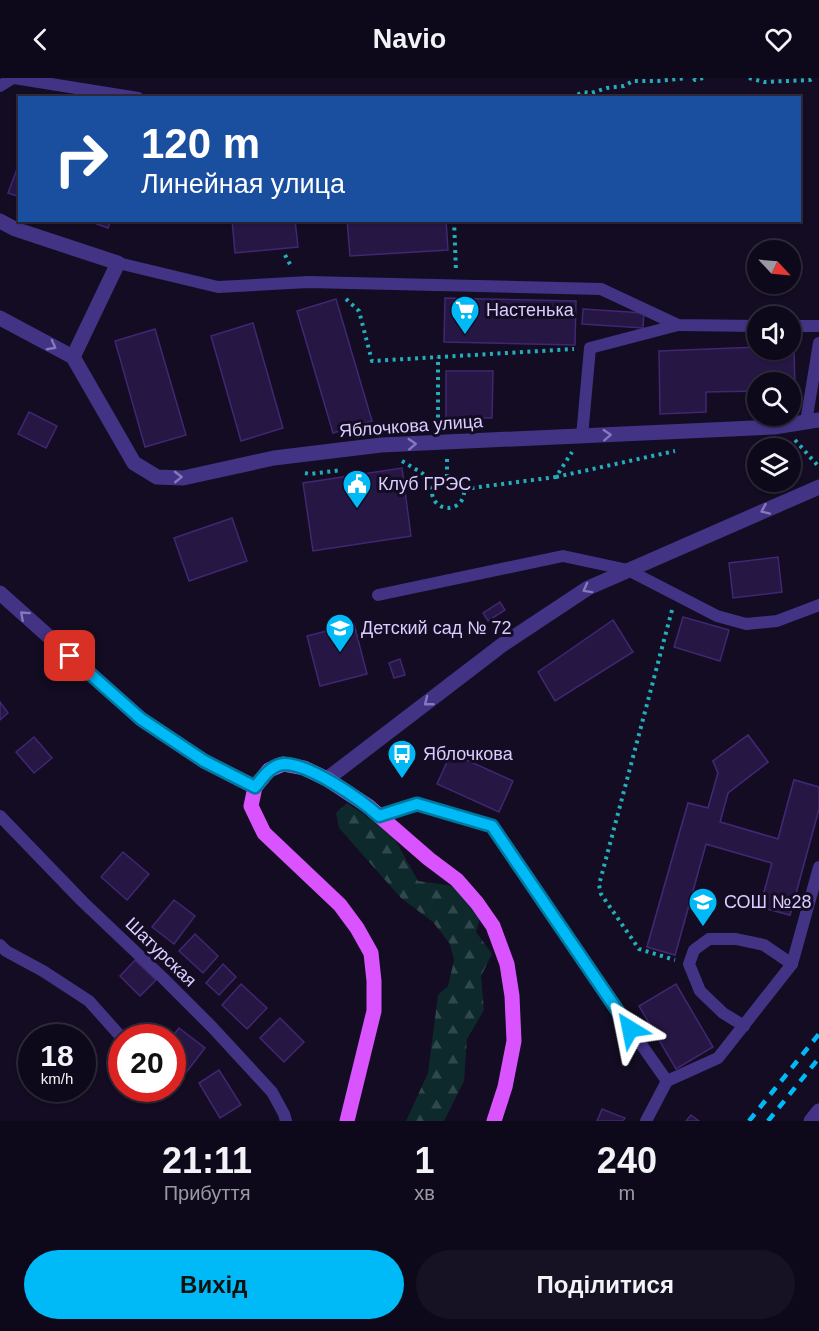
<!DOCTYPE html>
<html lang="uk">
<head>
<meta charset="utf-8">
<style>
  :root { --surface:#0e091a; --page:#171223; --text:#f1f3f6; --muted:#9b9aa2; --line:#2e2a39; --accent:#00baf8 }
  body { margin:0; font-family:Arial,sans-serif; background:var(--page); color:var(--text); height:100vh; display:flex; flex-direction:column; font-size:22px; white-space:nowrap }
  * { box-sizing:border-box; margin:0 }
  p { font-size:20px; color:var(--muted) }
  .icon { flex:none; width:33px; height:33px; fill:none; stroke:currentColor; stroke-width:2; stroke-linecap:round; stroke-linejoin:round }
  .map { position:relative; height:1043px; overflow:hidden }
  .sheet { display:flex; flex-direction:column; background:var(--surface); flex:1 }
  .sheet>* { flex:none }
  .guide { position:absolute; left:18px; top:18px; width:783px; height:126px; border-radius:0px; box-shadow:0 2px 4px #0004,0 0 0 2px var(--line); background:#1a4fa0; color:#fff; overflow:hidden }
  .needle { width:39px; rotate:116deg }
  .tools { position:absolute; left:747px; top:162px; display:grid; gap:12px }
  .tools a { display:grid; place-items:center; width:54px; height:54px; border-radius:50%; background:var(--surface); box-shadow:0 2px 4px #0004,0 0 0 2px var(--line); font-size:30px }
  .speed { position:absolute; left:18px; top:946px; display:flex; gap:12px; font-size:30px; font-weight:700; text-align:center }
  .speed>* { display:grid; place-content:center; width:78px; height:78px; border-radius:50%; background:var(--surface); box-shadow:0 2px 4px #0004,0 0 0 2px var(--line); line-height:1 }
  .speed small { font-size:15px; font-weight:400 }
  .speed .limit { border:9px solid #d22; background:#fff; color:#111 }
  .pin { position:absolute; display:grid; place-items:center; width:51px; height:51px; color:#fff; margin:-26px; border-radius:12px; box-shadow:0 3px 9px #0006 }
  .me { position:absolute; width:66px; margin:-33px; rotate:325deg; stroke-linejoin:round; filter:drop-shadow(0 0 4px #0008) }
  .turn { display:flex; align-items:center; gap:21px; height:126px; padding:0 24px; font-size:27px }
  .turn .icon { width:78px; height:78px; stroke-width:2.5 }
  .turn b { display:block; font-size:42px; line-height:51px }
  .eta { display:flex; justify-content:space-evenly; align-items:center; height:102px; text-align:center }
  .eta b { font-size:36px; font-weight:600; line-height:42px }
  .action { display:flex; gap:12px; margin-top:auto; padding:12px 24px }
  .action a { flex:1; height:69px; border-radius:36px; background:var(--accent); color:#111; font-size:24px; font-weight:600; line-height:69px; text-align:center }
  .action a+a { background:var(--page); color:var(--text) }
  header { display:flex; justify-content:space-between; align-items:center; height:78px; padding:0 24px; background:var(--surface); font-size:27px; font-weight:600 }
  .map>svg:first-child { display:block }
</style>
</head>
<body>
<header><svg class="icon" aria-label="back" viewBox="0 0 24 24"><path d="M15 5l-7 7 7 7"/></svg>Navio<svg class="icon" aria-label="heart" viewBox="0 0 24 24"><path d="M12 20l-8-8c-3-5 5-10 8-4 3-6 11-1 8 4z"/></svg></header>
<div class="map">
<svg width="819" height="1043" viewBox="0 0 819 1043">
  <defs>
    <pattern id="forest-firs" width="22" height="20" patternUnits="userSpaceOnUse" patternTransform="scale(1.5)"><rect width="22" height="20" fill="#0e292c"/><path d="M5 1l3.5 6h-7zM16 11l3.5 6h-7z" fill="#30474c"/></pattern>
  </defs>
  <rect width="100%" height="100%" fill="#130c22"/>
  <path fill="url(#forest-firs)" d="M347 725 392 756 418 803 460 809 484 828 476 854 492 876 481 898 484 932 467 961 464 1003 444 1043H406L428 995 438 917 448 908 454 882 450 866 433 844 401 820 339 750 336 735Z"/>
  <g fill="#261644" stroke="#412672" stroke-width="1.5">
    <path d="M20 83V119L8 115Z"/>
    <path d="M86 142H111L108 150Z"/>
    <path d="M232 142H295L298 169 235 175Z"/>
    <path d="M347 142H446L448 172 350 178Z"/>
    <path d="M445 220 576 223 575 267 444 264Z"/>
    <path d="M336 221 372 343 333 355 297 233Z"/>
    <path d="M583 231 644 235 643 250 582 246Z"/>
    <path d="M253 245 283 350 241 363 211 258Z"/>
    <path d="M155 251 186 357 145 369 115 263Z"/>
    <path d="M790 268H794L795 311H790V304H758V313L706 314V334L660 336 659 273 758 269V272H790Z"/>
    <path d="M446 293H493L492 340H446Z"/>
    <path d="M29 334 57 348 46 370 18 356Z"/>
    <path d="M402 390 411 458 313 473 303 405Z"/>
    <path d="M232 440 247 483 189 503 174 460Z"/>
    <path d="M778 479 782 514 733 520 729 485Z"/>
    <path d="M500 524 505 532 488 543 483 535Z"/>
    <path d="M683 539 729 552 720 583 674 569Z"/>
    <path d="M613 542 633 574 555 623 538 594Z"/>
    <path d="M354 546 367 596 320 608 307 558Z"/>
    <path d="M400 581 405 597 394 600 389 585Z"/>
    <path d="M0 624 8 635 0 642Z"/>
    <path d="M748 657 768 684 728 715 720 744 778 761 794 702 819 709V731L790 837 760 829 772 785 706 766 675 877 647 869 688 725 708 730 718 695 713 683Z"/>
    <path d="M748 657 768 684 728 715 720 744 778 761 794 702 819 709V731L790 837 760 829 772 785 706 766 675 877 647 869 688 725 708 730 718 695 713 683Z"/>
    <path d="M34 659 52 680 34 695 16 674Z"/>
    <path d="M451 675 513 703 499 734 437 706Z"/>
    <path d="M123 774 149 796 127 822 101 799Z"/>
    <path d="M174 822 195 838 174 866 152 849Z"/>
    <path d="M195 856 218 878 203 895 179 873Z"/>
    <path d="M135 882 156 902 140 918 120 898Z"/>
    <path d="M223 886 236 899 219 917 206 905Z"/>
    <path d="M241 906 267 930 247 951 222 927Z"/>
    <path d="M676 906 713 969 676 991 639 928Z"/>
    <path d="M280 940 304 964 284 984 260 960Z"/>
    <path d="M179 950 205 970 185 996 172 986V960H171Z"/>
    <path d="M219 992 241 1027 220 1040 199 1005Z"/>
    <path d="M602 1031 625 1040 623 1043H597Z"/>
    <path d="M691 1037 699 1043H686Z"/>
  </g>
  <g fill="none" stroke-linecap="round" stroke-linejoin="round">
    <g stroke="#24aebb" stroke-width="4" stroke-dasharray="3 4.5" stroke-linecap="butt">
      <path d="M694 0 695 2 703 0"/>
      <path d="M749 0 764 4 810 2 813 0"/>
      <path d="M571 20 583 14 591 15 607 10 624 8 633 3H658L687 0"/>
      <path d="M454 142 456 193"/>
      <path d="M285 177 292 190"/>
      <path d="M346 221 359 233 372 283 574 271"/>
      <path d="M438 347V279"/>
      <path d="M795 362 819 389"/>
      <path d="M447 381V398"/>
      <path d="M402 383 435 403"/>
      <path d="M305 395 310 396 342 392"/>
      <circle cx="448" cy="414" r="16"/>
      <path d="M556 399 675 373"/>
      <path d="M464 411 556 399 572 374"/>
      <path d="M672 532 599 807 601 816 639 871 675 882"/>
    </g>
    <g stroke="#423385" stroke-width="12">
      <path d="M14 0 138 20"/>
      <path d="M0 8 13 0"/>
      <path d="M118 185 218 209 308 204 601 211 678 247 758 248"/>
      <path d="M790 248H819"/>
      <path d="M806 344 819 265"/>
      <path d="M582 358 590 270 678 247"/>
      <path d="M378 517 563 478 628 492 717 538 746 546 777 543 819 527"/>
      <path d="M0 738 83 824 162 899 212 949 272 1014 284 1036 286 1043"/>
      <path d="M379 738 417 726 492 748 581 881 667 1003 718 980 792 886 819 789"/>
      <path d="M0 867 6 873 43 893 89 923 122 960"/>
      <path d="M744 948 723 935 700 913 689 886 694 872 709 861H736L764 867 792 886"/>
      <path d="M646 1043 667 1003"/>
    </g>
    <g stroke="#423385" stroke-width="15">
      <path d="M0 143 15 151 118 185 73 279"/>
      <path d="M0 240 73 279 134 385 157 399 183 400 274 380 381 367 774 349 819 342"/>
      <path d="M0 515 141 641 204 683 255 709"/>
      <path d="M327 701 502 567 588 510 819 409"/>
      <path d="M811 1043 819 1033"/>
    </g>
    <path stroke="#d954ff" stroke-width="15" d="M347 1043 374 933V903L371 875 357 850 340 827 264 755 251 728 255 709 269 692 283 686 304 690 327 701 368 728 429 781 457 802 477 825 493 848 507 886 512 918 514 963 505 1009 494 1043"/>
    <g stroke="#00baf8" stroke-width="4.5" stroke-dasharray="9 8" stroke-linecap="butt">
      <path d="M749 1043 819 956"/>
      <path d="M768 1043 819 980"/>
    </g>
  </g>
  <defs><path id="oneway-chevron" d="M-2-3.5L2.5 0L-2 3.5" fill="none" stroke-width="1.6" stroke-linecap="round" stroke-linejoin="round" transform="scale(1.5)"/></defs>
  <g stroke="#8678bc">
    <use href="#oneway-chevron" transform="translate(52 268) rotate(28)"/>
    <use href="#oneway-chevron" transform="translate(607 357) rotate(-3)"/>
    <use href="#oneway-chevron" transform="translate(412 366) rotate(-3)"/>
    <use href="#oneway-chevron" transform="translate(178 399) rotate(-1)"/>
    <use href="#oneway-chevron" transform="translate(765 432) rotate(156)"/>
    <use href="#oneway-chevron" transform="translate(587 511) rotate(151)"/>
    <use href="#oneway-chevron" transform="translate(24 537) rotate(-138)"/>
    <use href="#oneway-chevron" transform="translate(428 624) rotate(142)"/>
  </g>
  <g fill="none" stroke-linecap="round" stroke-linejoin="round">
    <g stroke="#0079a1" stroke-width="15">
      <path id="route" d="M70 578 141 641 204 683 255 709C263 699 271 687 284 686 310 686 360 721 379 738L417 726 492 748 630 951"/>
    </g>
    <use href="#route" stroke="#00baf8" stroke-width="10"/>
  </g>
  <defs>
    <g id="supermarket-pin" transform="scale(1.5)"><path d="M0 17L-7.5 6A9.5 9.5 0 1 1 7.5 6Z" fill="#00baf8" stroke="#130c22"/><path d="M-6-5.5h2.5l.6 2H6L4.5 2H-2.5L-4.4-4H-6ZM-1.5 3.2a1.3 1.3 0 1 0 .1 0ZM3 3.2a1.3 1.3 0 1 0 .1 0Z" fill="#fff"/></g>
    <g id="civic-pin" transform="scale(1.5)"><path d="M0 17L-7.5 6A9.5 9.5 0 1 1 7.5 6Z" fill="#00baf8" stroke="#130c22"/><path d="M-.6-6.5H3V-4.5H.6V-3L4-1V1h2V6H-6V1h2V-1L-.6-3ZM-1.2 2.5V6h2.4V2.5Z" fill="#fff"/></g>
    <g id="school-pin" transform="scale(1.5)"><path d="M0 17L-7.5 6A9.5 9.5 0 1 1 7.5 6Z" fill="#00baf8" stroke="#130c22"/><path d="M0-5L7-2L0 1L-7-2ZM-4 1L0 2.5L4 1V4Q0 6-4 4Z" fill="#fff"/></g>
    <g id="bus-pin" transform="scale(1.5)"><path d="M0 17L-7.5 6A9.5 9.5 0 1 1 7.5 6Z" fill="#00baf8" stroke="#130c22"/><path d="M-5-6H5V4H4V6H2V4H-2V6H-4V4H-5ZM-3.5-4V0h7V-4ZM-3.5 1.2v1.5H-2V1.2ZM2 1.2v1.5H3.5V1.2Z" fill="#fff"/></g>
  </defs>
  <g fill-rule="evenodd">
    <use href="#supermarket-pin" x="465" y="232"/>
    <use href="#civic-pin" x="357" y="406"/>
    <use href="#school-pin" x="340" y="550"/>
    <use href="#bus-pin" x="402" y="676"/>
    <use href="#school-pin" x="703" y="824"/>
  </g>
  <g text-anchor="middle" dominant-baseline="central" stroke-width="6" stroke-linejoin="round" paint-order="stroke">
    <g font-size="18" fill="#dacdff" stroke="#130c22" text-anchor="start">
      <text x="486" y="232">Настенька</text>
      <text x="378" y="406">Клуб ГРЭС</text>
      <text x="361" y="550">Детский сад № 72</text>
      <text x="423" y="676">Яблочкова</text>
      <text x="724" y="824">СОШ №28</text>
    </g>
    <g font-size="18" fill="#dacdff" stroke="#130c22">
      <text transform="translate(411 348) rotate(-4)">Яблочкова улица</text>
      <text transform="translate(161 874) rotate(44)">Шатурская</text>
    </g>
  </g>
</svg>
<div class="tools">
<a><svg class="needle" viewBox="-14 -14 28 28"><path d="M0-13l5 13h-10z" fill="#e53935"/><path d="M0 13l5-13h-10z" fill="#9b9aa2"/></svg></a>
<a><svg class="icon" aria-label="sound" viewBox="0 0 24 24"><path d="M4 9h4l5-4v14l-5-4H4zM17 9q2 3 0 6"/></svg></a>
<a><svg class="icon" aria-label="search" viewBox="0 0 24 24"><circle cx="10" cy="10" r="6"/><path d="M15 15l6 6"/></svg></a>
<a><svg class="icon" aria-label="layers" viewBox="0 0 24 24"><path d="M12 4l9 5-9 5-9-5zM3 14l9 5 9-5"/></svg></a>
</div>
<div class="speed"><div>18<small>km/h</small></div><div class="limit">20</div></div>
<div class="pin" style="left:70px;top:578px;background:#d93025"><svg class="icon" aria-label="arrive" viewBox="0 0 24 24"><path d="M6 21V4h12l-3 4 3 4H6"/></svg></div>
<svg class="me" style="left:630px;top:951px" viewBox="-20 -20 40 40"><path d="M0-17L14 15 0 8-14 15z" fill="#00baf8" stroke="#fff" stroke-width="4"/></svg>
<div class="guide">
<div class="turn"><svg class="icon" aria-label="right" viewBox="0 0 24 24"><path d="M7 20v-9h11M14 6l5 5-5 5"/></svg><div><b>120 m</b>Линейная улица</div></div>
</div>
</div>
<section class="sheet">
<div class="eta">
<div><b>21:11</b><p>Прибуття</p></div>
<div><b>1</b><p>хв</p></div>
<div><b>240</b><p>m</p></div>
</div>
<div class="action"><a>Вихід</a><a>Поділитися</a></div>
</section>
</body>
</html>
